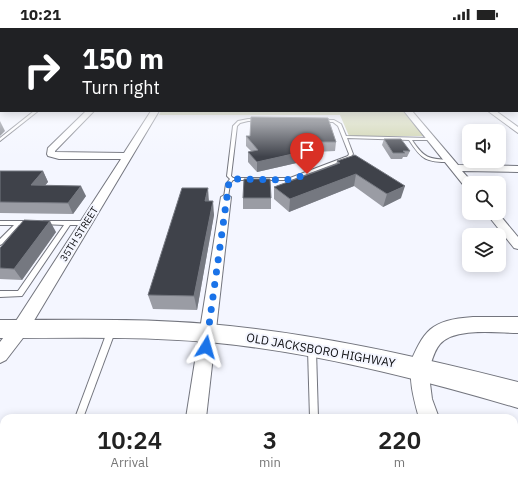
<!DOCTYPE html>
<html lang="en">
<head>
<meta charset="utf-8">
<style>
  :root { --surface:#fff; --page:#f2f2f2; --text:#222; --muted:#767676 }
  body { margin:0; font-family:"IBM Plex Sans",sans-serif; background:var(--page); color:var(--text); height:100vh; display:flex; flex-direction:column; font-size:15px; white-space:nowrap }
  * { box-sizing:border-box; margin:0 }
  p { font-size:13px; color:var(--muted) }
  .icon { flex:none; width:22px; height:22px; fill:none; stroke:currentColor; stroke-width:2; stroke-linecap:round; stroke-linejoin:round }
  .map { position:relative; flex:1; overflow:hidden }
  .drawer { position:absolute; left:0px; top:386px; width:518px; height:76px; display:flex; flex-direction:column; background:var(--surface); border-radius:12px 12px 0 0; box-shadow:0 2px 10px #0003 }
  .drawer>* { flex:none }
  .hud { position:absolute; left:0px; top:0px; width:518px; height:84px; box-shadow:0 2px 10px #0003; background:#202124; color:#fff; overflow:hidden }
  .tools { position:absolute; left:462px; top:96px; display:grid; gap:8px }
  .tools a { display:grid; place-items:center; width:44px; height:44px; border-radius:8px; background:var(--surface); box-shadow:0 2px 10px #0003; font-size:20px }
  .pin { position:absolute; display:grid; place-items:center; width:34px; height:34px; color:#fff; margin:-41px -17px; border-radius:50% 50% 50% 0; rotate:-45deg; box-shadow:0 0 4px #0007 }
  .pin .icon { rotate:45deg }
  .me { position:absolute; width:44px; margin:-22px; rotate:8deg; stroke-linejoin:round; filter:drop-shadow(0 0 3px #0008) }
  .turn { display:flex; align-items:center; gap:14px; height:84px; padding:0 16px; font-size:18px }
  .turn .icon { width:52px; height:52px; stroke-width:2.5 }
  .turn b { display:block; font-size:28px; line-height:34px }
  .eta { display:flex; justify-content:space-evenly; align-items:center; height:68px; text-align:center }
  .eta b { font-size:24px; font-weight:600; line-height:28px }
  .status { display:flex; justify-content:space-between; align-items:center; height:28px; padding:0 20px; background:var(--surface); direction:ltr }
  .status svg { height:11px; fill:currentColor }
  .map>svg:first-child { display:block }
</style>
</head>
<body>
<div class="status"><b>10:21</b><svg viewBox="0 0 49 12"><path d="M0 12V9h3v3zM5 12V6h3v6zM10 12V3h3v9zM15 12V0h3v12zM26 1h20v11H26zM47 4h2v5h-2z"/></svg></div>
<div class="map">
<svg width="518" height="462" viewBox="0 0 518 462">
  <rect width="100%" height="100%" fill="#f4f6ff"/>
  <path fill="#cacfa6" d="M161 83H406L425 108H349L340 87H159Z"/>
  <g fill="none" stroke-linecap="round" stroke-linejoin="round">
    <g stroke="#73757e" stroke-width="2">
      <g id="service">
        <path d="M34 83H38L0 113V110Z"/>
        <path d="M248 91 334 92 341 96 346 108 431 110 433 111 432 112H412C424 130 428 131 450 132L452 133 450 134C426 134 422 132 409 112L347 110 353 126 350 130 291 152H233L230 156 228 169 226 170H224V169L226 156 230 151 227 148 233 98 238 93ZM248 93 333 94 338 98 349 126 348 128 290 150H233L231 148 237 98 240 95Z"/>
        <path d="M0 193H28L31 195 28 197H19L2 216 0 217V211L14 197H0Z"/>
        <path d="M44 193H86L89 195 86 197H70L22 268 0 269V263H18L64 197 42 196 41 195Z"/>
        <path d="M111 301 114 302 115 304 83 390H75L107 304 108 302Z"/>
        <path d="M312 319 315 320 316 322 318 390H310L308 322 309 320Z"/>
        <path d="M48 458H58L57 462H47Z"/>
        <rect x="313" y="458" width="10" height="4"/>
      </g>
    </g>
    <g stroke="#73757e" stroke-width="2">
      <g id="minor">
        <rect x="0" y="70" width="1" height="4"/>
        <rect x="517" y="74" width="1" height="4"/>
        <path d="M86 83H94L55 123V124L124 125 151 83H159L26 306 6 332 0 335V314L14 296 121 131H59L48 128 47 126 48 120Z"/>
        <path d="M404 83H412L458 137 518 138V144L462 143 473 155H469V160L465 159Z"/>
        <path d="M488 83H496L518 99V105Z"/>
        <path d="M226 166 231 169 206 390H186L221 169Z"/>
        <path d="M486 185H498L518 209V221L514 220Z"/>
        <path d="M419 332 425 334 428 340 432 371 439 390H419C415 375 407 348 413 334Z"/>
        <path d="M176 458H198L197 462H175Z"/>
        <path d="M441 458H463L465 462H443Z"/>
      </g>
    </g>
    <g stroke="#73757e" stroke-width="2">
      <path id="tertiary" d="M473 289H518V305C497 305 455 299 440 316 433 324 431 337 427 347L419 350 411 347 408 340C424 302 430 292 473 289Z"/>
    </g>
    <g stroke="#73757e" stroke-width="2">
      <g id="secondary">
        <path d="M0 74H1L0 81Z"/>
        <path d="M0 292C70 292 140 290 209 296 314 305 416 328 518 354V380C416 350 314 324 208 314 139 308 69 310 0 310Z"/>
      </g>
    </g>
    <use href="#service" fill="#fff" fill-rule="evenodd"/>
    <use href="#minor" fill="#fff" fill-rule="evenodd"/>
    <use href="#tertiary" fill="#fff" fill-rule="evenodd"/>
    <use href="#secondary" fill="#fff" fill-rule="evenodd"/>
  </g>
  <g fill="#9a9ca4">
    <path d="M246 108 336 114 335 123 315 124 314 131 257 144 248 134V124L251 123 246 118Z"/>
    <path d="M384 111 410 123 407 129H403L402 131H391L382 117Z"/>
    <path d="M337 133 401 170 383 179 354 158 289 184 274 171V159L336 136Z"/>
    <path d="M0 143H43L48 154 45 157 86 168 73 186 0 185Z"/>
    <rect x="243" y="170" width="28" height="11"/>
    <path d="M209 173 214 187 197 282 153 281 148 267Z"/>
    <path d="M56 204 22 252 0 251V220Z"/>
  </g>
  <g fill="#757880">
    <path d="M0 93 5 103 0 108Z"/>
    <path d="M315 121 314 131 257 144V134Z"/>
    <path d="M43 143 48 154 37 167 31 157Z"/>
    <path d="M356 146 354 158 289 184 290 171Z"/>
    <path d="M81 158 86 168 73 186 68 175Z"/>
    <path d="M405 158 401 170 383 179 387 166Z"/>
    <path d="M208 160 209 174 205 173Z"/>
    <path d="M213 173 214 187 197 282 194 268Z"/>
    <path d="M50 193 56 204 22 252 14 241Z"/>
  </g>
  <g fill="#3f424a" stroke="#757880">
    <path d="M251 89 328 90 336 114H306L315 121 257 134 248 124 258 122 246 108H250Z"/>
    <path d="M384 111H401L410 123H403L405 125H393Z"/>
    <path d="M355 127 405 158 387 166 356 146 290 171 274 159 340 135 337 133Z"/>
    <path d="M0 143H43L31 157 81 158 68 175 0 174Z"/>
    <path d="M244 151H270L271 170H243Z"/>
    <path d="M182 160H208L205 173H213L194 268 148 267Z"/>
    <path d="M24 192 50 193 14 241 0 240V220Z"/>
  </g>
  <linearGradient id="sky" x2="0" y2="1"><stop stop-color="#6cb3d7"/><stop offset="0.5" stop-color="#fafbff"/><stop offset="1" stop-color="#fafbff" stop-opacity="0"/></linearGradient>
  <rect width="518" height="129" fill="url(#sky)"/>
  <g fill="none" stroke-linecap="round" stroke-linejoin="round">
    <path stroke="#1a73e8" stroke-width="7" stroke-dasharray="0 12.6" d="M206 319 229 154 232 151 286 152 296 150 307 146"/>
  </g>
  <g text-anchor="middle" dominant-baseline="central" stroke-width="4" stroke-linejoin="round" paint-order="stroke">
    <g font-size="10" fill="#111215" stroke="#f4f6ff">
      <text transform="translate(79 206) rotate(-58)">35TH STREET</text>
    </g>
    <g font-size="12" fill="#111215" stroke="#f4f6ff">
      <text transform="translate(321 322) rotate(10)">OLD JACKSBORO HIGHWAY</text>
    </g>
  </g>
</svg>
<div class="tools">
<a><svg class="icon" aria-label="sound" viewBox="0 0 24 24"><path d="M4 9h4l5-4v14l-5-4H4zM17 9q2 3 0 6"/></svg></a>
<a><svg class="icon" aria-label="search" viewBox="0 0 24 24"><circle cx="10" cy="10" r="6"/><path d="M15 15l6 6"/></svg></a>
<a><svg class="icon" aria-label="layers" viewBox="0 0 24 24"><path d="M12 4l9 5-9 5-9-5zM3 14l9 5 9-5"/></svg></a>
</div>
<div class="pin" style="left:307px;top:146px;background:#d93025"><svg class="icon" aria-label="arrive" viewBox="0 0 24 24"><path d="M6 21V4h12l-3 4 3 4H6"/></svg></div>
<svg class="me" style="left:206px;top:319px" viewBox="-20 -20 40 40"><path d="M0-17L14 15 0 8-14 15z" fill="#1a73e8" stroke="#fff" stroke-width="4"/></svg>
<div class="hud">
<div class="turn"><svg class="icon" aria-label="right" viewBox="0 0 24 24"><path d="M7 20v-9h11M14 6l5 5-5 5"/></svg><div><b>150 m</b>Turn right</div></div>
</div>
<section class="drawer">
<div class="eta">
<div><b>10:24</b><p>Arrival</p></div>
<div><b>3</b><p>min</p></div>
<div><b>220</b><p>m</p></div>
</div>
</section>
</div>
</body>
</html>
